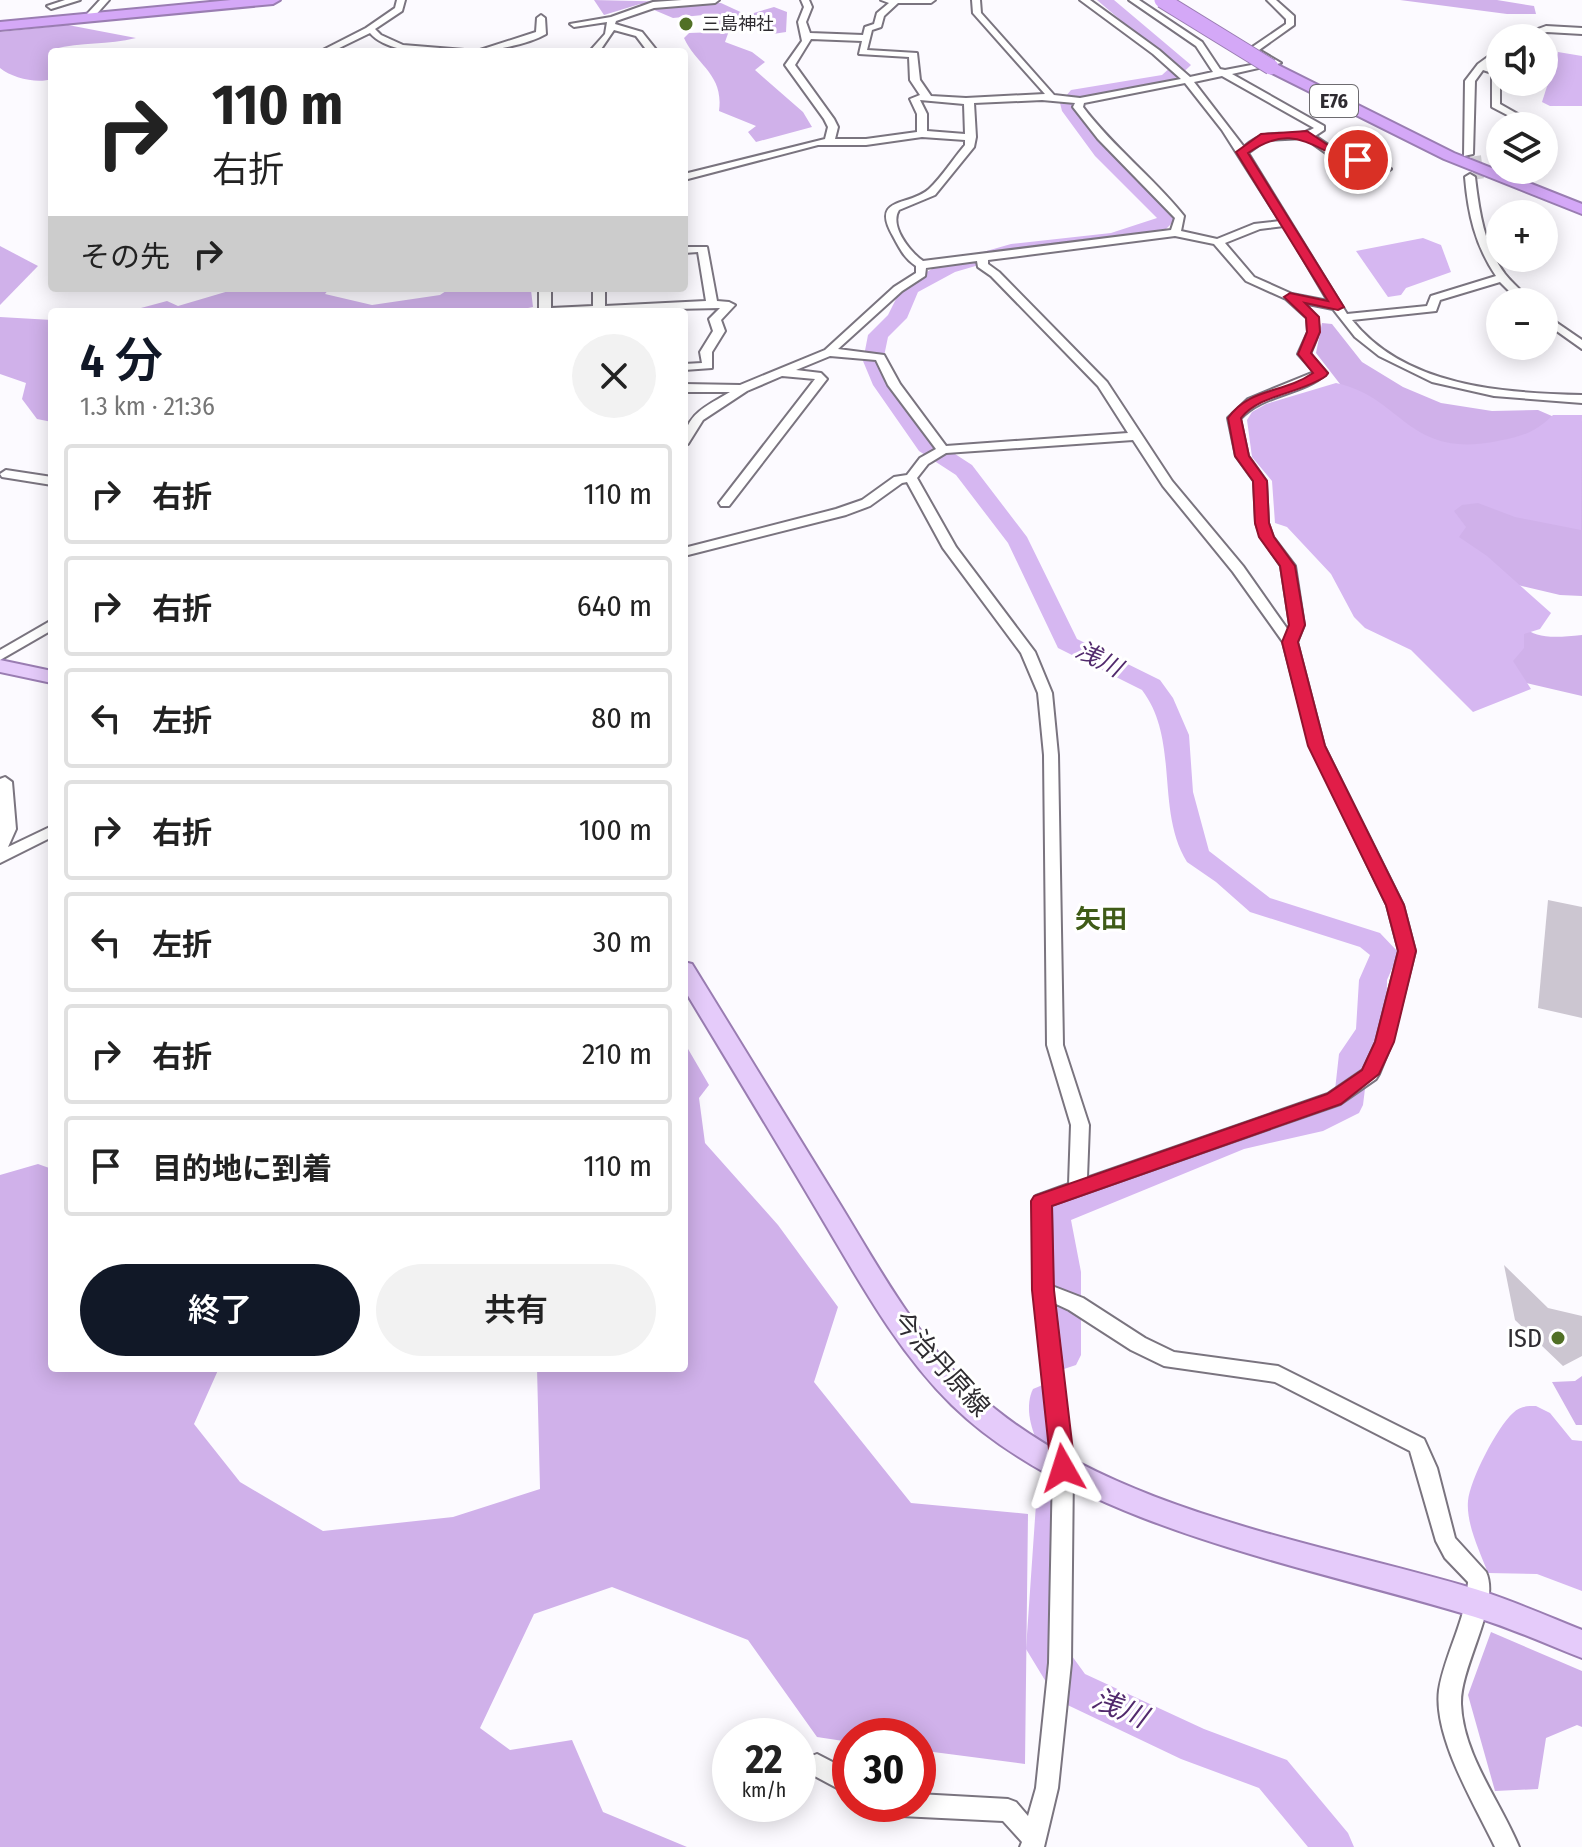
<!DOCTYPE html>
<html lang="ja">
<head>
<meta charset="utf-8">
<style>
  :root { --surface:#fff; --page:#f2f2f2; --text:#222; --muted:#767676; --line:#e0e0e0; --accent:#111827 }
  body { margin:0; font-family:"Fira Sans Condensed","Noto Sans JP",sans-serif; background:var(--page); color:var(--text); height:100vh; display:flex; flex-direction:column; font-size:30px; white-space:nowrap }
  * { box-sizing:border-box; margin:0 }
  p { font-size:26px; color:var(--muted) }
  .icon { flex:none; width:44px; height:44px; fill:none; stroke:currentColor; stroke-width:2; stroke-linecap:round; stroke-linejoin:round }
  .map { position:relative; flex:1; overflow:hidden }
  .panel { position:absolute; left:48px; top:308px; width:640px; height:1064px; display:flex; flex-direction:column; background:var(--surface); border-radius:8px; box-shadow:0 4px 20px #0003 }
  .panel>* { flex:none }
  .top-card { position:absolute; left:48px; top:48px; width:640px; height:244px; border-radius:8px; box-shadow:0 4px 20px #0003; background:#fff; color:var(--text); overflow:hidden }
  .controls { position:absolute; left:1486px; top:24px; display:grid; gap:16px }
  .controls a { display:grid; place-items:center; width:72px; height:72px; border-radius:50%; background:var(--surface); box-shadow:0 4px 20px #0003; font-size:40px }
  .speed { position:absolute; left:712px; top:1718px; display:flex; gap:16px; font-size:40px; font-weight:700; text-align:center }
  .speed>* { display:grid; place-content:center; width:104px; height:104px; border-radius:50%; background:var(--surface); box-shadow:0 4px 20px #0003; line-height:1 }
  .speed small { font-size:20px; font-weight:400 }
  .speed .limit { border:12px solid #d22; background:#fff; color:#111 }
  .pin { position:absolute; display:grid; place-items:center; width:68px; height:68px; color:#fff; margin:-34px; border:4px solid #fff; border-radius:50%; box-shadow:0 2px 8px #0007 }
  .me { position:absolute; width:88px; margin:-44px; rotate:354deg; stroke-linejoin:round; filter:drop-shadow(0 0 6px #0008) }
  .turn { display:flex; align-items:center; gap:28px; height:168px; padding:0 32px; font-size:36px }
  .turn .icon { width:104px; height:104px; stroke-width:2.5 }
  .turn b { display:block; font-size:56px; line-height:68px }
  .then { display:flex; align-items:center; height:76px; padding:0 32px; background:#0003; gap:16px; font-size:30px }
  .round { display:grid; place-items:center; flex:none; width:84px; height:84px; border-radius:42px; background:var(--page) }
  .summary { display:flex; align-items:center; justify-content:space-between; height:136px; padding:0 32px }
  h1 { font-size:48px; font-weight:600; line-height:60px; color:var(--accent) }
  .primary-button { display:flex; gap:16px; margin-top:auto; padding:16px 32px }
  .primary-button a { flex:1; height:92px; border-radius:48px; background:var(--accent); color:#fff; font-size:32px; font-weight:600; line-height:92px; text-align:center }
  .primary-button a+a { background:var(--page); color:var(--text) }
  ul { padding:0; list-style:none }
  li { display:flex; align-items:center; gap:24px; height:100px; margin:0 16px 12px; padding:0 16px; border:4px solid var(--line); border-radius:8px }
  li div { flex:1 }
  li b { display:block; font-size:30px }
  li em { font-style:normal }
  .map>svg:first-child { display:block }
</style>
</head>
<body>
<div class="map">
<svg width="1582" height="1847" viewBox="0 0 1582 1847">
  <rect width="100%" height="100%" fill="#fcfaff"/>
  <g fill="#d0b1ea">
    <path d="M594 0 721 3 747 15 774 7 787 12 786 32 773 34 756 24 731 25 725 42 752 52 765 62 755 70 803 112 812 127 756 142 748 132 756 126 719 111C724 74 697 66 684 38L689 33 717 32 721 25 703 15 673 18 640 4 604 15Z"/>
    <path d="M1400 0H1497L1534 6 1536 14H1507Z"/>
    <path d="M68 25 136 38C108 45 81 42 54 49L52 79C37 84 12 78 0 68V32Z"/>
    <path d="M0 246 38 266 0 305Z"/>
    <path d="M239 288H330L325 294 372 305 440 295 446 291 443 288 531 290 533 307 508 312H126L167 301 178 306Z"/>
    <path d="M0 317 52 320V422L37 419 22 399 26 383 0 374Z"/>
    <path d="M1322 323 1332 324 1362 362 1403 387 1441 403 1492 411 1538 410 1568 423 1582 421V596L1560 595 1496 580C1522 630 1522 642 1582 635V696L1501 677 1419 449 1357 406 1316 353Z"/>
    <path d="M684 1042 709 1085 699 1098 705 1143 778 1225 838 1307 814 1382 911 1503 1028 1514 1025 1764 918 1750V1736H850V1742L817 1737 748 1640 612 1587 534 1614 480 1728 510 1750 572 1740 603 1812 687 1847H0V1175L38 1164 52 1169V1368H219L194 1424 240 1482 323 1531 453 1517 540 1489 537 1368H684Z"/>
    <path d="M1582 1376V1425H1576L1552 1382 1575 1381Z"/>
    <path d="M1491 1632 1582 1671V1727L1577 1725 1546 1738 1538 1789 1495 1791 1468 1695Z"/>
  </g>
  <g fill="#d6b7f1">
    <path d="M1558 52 1582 56V106H1550L1542 102Z"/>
    <path d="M1423 238 1441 245 1451 272 1406 288 1401 295 1388 297 1356 251Z"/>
    <path d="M1336 383C1402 397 1407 457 1493 442 1519 437 1534 434 1553 415H1582L1581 530 1515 517 1478 503 1462 505 1454 511 1466 527 1459 537 1487 556 1551 613 1540 629 1524 634V648L1513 661 1531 689 1473 712 1411 650 1365 628 1354 617 1331 574 1287 527 1275 523 1272 481 1252 457 1247 420 1252 412 1266 404Z"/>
    <path d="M1536 1406 1550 1413 1572 1440 1582 1441V1591L1537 1574 1488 1573C1480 1552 1466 1524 1468 1501 1470 1480 1497 1427 1513 1413 1520 1406 1527 1406 1536 1406Z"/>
  </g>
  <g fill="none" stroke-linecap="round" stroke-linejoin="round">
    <g fill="#d6b7f1" fill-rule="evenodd">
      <path d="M1097 0H1114L1191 65 1173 82 1082 98 1077 104C1086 142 1152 185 1176 219L1166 229 1112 244 1013 255 955 272 918 292 907 318 888 337 883 361 893 384 935 441 972 465 1027 537 1077 639 1160 680 1173 698 1189 735 1193 792 1209 851 1270 898 1380 933 1399 953 1387 980 1386 1031 1369 1056 1363 1105 1359 1113 1323 1131 1244 1149 1071 1220 1081 1272V1355L1076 1365 1064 1369 1052 1365 1047 1355 1049 1272 1039 1221 1047 1203 1227 1130 1315 1109 1334 1099 1339 1054 1356 1029 1359 980 1370 955 1360 947 1250 912 1216 882 1187 862C1155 810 1180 740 1142 690L1058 648 1008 543 956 475 919 451 873 385 863 361 868 335 888 315 903 285 941 264 1011 244 1111 233 1157 218 1095 156 1062 111 1060 103 1071 90 1162 75 1173 65Z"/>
      <path d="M1045 1384 1057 1389C1065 1405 1070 1426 1062 1443L1050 1447 1038 1443C1030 1427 1025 1405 1033 1389Z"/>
      <path d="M1054 1488 1067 1493 1072 1504 1064 1645 1085 1674 1204 1729 1287 1760 1348 1833 1354 1847H1308L1259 1788 1181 1759 1057 1700 1026 1649 1036 1504 1041 1493Z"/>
    </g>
  </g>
  <g fill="#ccc6d1">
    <path d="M1548 900 1582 907V1018L1538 1008Z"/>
    <path d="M1504 1265 1548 1308 1582 1316V1356L1563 1366 1515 1320Z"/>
  </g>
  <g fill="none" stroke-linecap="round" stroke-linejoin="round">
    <path stroke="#d3d1d6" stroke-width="10" stroke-dasharray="10 5" stroke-linecap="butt" d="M1476 156 1479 179"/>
    <g stroke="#7a747f" stroke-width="4">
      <g id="minor">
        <path d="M65 0H80L51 9 47 6Z"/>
        <path d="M100 0H109L93 18H87V14Z"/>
        <path d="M397 0H405L402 11 375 29 381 35 403 45 477 51 536 32 537 18 541 15 545 18 546 34C512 54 398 66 370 33L331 52H319L366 28 395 8Z"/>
        <path d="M682 0H719L715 3 654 8 616 21 615 24 642 32 658 52H648L636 36 614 30 599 52H589L605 34 607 22 574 27 570 24 611 17 653 2Z"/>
        <path d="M801 0H809L812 7 806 22 810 33 863 35 865 27 874 24 877 13 889 3 881 0H935L931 3H898L884 16 881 27 872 30 867 50 917 53 920 80 931 96 966 98 1045 94 973 13 972 0H980L981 13 1054 95 1080 98 1181 79 1153 54 1080 0H1090L1159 50 1190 77 1213 72 1196 46 1129 0H1139L1202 42 1220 69 1225 70 1267 62 1248 50 1286 24V19L1267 0H1276L1294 16V25L1259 50 1281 63 1232 74 1324 126V130L1315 136 1334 149 1391 169 1386 172 1326 153 1305 138 1266 140 1248 153 1347 314 1427 306 1431 296 1496 276C1475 245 1468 213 1465 177L1470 174 1475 177C1479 211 1484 246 1505 274 1513 284 1523 292 1532 302H1520L1500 282 1440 300 1436 311 1352 320C1405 387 1503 393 1582 395V403L1494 396 1432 382 1379 356 1355 337 1333 309 1303 303C1324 322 1321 329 1310 354L1327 373C1302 396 1264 393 1240 419L1248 456 1266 481 1268 523 1273 537 1295 566 1304 625 1297 642 1324 746 1403 905 1415 951 1392 1042 1379 1074 1376 1079 1340 1104 1051 1205 1052 1286 1083 1298 1145 1338 1174 1352 1278 1366 1424 1439 1437 1468 1455 1538 1486 1572C1501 1604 1460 1666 1461 1704 1463 1755 1500 1801 1519 1847H1495C1475 1805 1433 1737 1439 1690 1445 1653 1466 1621 1468 1582L1445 1558 1436 1541 1410 1451 1275 1382 1164 1366 1131 1350 1069 1310 1054 1303 1073 1468 1071 1663 1058 1788 1044 1847H1020L1022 1842 1003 1821 880 1815 872 1812 869 1804H918V1794L1008 1799 1016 1802 1028 1816 1036 1788 1049 1663 1053 1468 1034 1290 1033 1201 1036 1196 1069 1184 1071 1125 1047 1045 1044 755 1038 693 1021 653 943 548 907 482 902 483 870 506 846 515 684 556V548L836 509 862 500 894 477 907 475 920 458 936 449 888 385 876 360 830 356 796 370 821 373 827 379 729 506H721L719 503 815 379 782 376 747 391 703 420 688 444 684 445C684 414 707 406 730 392H684V384L740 385 825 350 894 287 916 273V266C904 258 900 249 893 236 870 196 909 207 929 189 942 177 953 159 965 145V140L922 137 866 145H818L684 180V174L825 139 828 127 824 119 785 65 802 41 798 22 804 7ZM811 39 862 41 859 54 909 57 910 80 920 95 910 99 917 114V132L866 139H835L838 127 834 119 795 65ZM1222 76 1314 128C1288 143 1272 122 1244 147L1194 82ZM1185 83 1222 130 1280 221 1254 224 1217 239 1181 231 1184 216C1153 177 1113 147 1083 107L1084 103ZM920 100 964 104 965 134 927 131V114ZM1042 100 1075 103 1073 107 1098 139 1175 218 1171 230 923 261C910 252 889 226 899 210L935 195 974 147 976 137 974 103ZM1284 226 1328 301 1292 294 1254 277 1225 243 1260 229ZM1175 236 1214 244 1246 281 1286 299 1307 318 1308 332 1298 354 1314 372 1248 399 1228 418 1236 456 1254 481 1256 523 1261 537 1281 566 1290 625 1288 630 1243 566 1172 481 1107 382 999 272 988 264V260ZM977 261 978 267 991 276 1098 386 1128 433 946 446 900 384 884 355 838 349 902 291 925 276 926 268ZM1133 440 1163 486 1233 572 1283 642 1310 746 1387 905 1399 951 1376 1042 1363 1070 1328 1094 1087 1178 1089 1125 1063 1045 1058 755 1052 693 1035 652 956 547 917 478 928 464 946 453Z"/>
        <path d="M1546 26 1582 28V34L1547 32 1528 38H1514Z"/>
        <path d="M1500 48V56L1488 65 1500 70V104L1523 117 1515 119 1492 107V73L1483 70 1475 81 1473 154 1464 156 1465 81 1478 64Z"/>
        <path d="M684 247H707L717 301 729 302 735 305 721 320 725 331 712 352V368L684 370V364L702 363 700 352 713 331 709 319 720 308 536 312 539 309V288H551V308L593 306V288H605V306L706 301 698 252 684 253Z"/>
        <path d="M1544 314 1582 340V349L1544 322Z"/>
        <path d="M6 470 52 477V485L2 477 0 474Z"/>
        <path d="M52 620V630L0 660V650Z"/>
        <path d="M5 777 12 782 16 829 8 847 52 826V837L0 863V779Z"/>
        <path d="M817 1754 850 1771V1795L809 1773 806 1765 809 1757Z"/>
      </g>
    </g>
    <g stroke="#9a7db2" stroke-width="4">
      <g id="major">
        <path d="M0 660 52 671V683L0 672Z"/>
        <path d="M684 962 692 964C742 1045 791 1125 841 1206 880 1270 918 1340 974 1391 1105 1511 1310 1540 1475 1589 1511 1600 1547 1616 1582 1630V1658C1546 1644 1511 1628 1475 1617 1312 1567 1077 1527 952 1405 899 1353 862 1286 824 1222 778 1144 731 1067 684 989Z"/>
      </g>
    </g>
    <g stroke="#9a7db2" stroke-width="4">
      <g id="highway">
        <path d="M231 0H280L273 4 0 30V22Z"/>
        <path d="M1266 64H1276L1454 153 1582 204V214L1444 159 1266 70Z"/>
      </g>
    </g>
    <use href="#minor" fill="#fff" fill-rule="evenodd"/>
    <use href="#major" fill="#e5cbfa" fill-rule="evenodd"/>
    <use href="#highway" fill="#d4a8f7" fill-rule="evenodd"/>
    <g stroke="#9a7db2" stroke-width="17" stroke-linecap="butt">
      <path id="highway-bridge" d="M1162 0 1271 67"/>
    </g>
    <use href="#highway-bridge" stroke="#d4a8f7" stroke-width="15"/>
  </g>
  <path fill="#e11d48" stroke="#92132f" stroke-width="2" d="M1307 131 1334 149 1364 160 1358 163C1311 151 1296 120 1248 153L1344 307 1338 310 1305 303 1319 317 1320 332 1311 353 1328 373 1326 376C1300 394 1260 394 1241 418L1249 456 1267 481 1269 523 1274 537 1295 566 1305 625 1298 642 1325 746 1404 905 1416 951 1394 1042 1379 1074 1341 1104 1052 1206 1054 1290 1075 1468 1071 1475 1063 1478 1055 1475 1051 1468 1032 1290 1031 1201 1034 1196 1327 1094 1362 1070 1375 1042 1398 951 1386 905 1308 746 1282 642 1289 625 1280 566 1259 537 1255 523 1253 481 1235 456 1228 418C1250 387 1283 394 1313 373L1298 354 1307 332 1306 318 1284 297 1290 293 1328 301 1236 152 1261 134Z"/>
  <g fill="#517026" stroke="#fff" stroke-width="3">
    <circle cx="686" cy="24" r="8"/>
    <circle cx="1558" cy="1338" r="8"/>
  </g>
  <g text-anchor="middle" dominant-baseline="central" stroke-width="6" stroke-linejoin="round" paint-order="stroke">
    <g font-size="18" fill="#2f2c31" stroke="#fff" text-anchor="start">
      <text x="702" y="24">三島神社</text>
    </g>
    <rect fill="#fff" stroke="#6d6b6f" stroke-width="2" x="1310" y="85" width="48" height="32" rx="6"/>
    <g font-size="20" font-weight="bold" fill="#2f2c31">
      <text x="1334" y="101">E76</text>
    </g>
    <g font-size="24" font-style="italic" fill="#522a6d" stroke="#fff">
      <text transform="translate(1099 659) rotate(27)">浅川</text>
    </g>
    <g font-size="26" font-weight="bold" fill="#3f5b17" stroke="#fff">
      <text x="1101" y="919">矢田</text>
    </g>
    <g font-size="26" fill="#2f2c31" stroke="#fff" text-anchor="end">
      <text x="1542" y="1338">ISD</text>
    </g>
    <g font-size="26" fill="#2f2c31" stroke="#fff">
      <text transform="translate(941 1364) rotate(48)">今治丹原線</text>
    </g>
    <g font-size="28" font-style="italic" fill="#522a6d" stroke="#fff">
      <text transform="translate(1120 1708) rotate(23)">浅川</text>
    </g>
  </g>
</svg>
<div class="controls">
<a><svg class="icon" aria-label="sound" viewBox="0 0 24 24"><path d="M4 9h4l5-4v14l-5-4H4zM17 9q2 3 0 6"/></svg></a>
<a><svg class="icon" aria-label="layers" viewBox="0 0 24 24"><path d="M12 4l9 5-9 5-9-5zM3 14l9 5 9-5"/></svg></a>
<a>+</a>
<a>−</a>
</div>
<div class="speed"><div>22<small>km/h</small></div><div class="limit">30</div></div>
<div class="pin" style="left:1358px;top:160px;background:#d93025"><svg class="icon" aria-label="arrive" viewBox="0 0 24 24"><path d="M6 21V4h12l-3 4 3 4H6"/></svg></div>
<svg class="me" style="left:1063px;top:1468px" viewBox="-20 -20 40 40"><path d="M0-17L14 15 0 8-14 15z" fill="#e11d48" stroke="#fff" stroke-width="4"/></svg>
<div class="top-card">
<div class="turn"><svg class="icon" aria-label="right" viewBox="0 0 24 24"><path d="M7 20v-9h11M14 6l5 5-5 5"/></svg><div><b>110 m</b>右折</div></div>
<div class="then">その先<svg class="icon" aria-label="right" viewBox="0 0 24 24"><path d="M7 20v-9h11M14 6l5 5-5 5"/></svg></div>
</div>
<section class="panel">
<div class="summary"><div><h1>4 分</h1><p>1.3 km · 21:36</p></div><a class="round"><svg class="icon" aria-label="close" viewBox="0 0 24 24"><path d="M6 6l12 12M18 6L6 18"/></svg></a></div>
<ul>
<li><svg class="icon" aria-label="right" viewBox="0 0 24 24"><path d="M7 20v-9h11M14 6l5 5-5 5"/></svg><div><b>右折</b></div><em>110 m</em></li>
<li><svg class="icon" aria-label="right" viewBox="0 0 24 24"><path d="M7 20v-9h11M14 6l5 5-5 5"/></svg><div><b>右折</b></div><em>640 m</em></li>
<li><svg class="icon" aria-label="left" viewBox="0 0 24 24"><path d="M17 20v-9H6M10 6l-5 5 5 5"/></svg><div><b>左折</b></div><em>80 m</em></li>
<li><svg class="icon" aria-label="right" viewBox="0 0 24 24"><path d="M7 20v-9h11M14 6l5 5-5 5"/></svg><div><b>右折</b></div><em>100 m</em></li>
<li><svg class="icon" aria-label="left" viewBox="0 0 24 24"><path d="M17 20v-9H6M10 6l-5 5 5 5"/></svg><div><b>左折</b></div><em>30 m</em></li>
<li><svg class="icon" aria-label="right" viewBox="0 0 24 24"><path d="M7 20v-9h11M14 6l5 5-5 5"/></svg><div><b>右折</b></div><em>210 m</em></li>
<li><svg class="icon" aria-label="arrive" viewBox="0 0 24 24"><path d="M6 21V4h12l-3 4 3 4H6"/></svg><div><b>目的地に到着</b></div><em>110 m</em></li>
</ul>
<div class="primary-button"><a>終了</a><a>共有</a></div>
</section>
</div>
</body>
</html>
